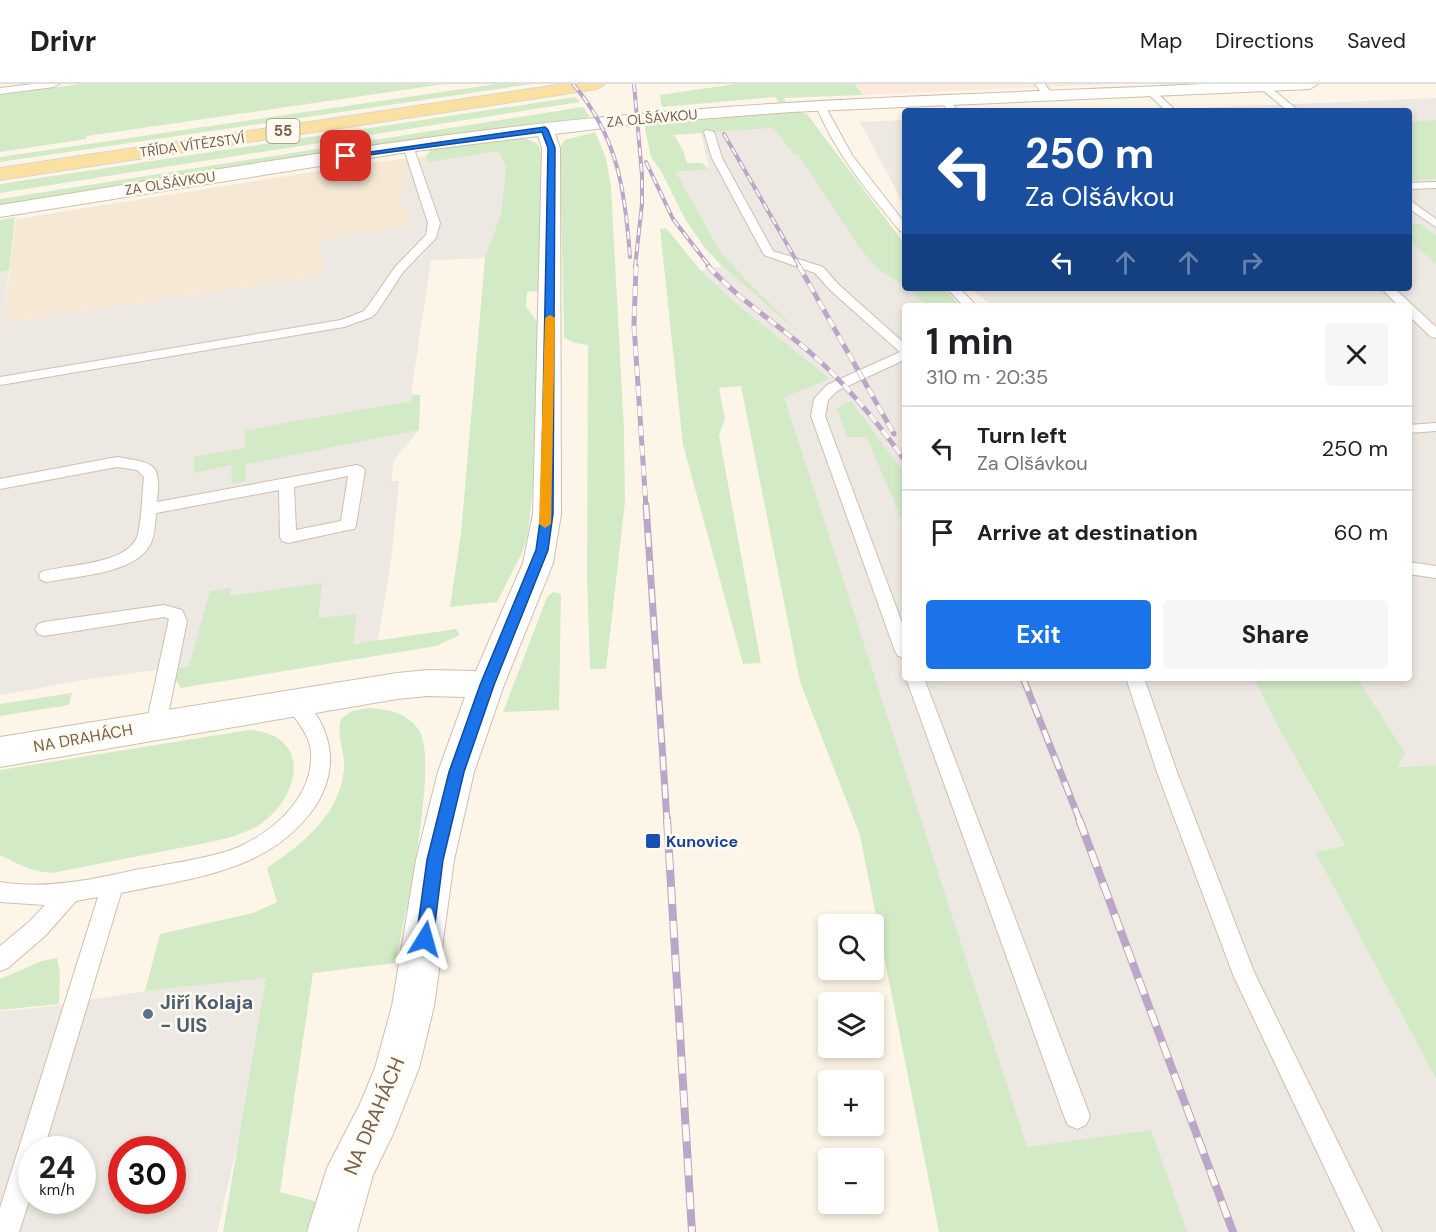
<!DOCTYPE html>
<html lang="en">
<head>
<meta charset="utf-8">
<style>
  :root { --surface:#fff; --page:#f6f6f6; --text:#202124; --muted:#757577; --line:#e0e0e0; --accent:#1a73e8 }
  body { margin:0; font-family:"DM Sans",sans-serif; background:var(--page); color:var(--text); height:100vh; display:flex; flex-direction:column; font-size:22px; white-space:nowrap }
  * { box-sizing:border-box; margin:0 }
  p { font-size:20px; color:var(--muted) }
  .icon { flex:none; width:33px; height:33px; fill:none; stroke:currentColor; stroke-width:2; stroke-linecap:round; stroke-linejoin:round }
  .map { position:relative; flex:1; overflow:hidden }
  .panel { position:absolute; left:902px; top:219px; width:510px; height:378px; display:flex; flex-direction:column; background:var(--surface); border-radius:6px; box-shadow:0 3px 9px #0003 }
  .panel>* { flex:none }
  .hud { position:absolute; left:902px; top:24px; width:510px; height:183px; border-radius:6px; box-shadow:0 3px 9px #0003; background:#1a4fa0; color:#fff; overflow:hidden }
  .buttons { position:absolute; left:818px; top:830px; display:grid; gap:12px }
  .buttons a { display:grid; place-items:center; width:66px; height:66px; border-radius:6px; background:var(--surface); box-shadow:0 3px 9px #0003; font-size:30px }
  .speed { position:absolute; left:18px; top:1052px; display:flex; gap:12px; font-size:30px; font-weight:700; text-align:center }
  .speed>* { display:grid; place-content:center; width:78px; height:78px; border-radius:50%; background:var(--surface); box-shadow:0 3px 9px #0003; line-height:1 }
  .speed small { font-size:15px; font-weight:400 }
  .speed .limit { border:9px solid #d22; background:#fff; color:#111 }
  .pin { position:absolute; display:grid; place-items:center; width:51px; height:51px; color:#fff; margin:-26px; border-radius:12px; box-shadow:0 3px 9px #0006 }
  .me { position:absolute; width:66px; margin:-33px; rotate:8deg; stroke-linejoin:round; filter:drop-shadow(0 0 4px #0008) }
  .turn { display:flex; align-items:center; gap:21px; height:126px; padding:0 24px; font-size:27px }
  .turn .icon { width:78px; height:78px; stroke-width:2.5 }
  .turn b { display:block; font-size:42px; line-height:51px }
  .lanes { display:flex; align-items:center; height:57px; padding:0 24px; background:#0003; justify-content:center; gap:30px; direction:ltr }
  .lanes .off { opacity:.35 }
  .round { display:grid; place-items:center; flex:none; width:63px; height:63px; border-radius:6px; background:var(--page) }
  .overview { display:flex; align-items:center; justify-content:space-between; height:102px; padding:0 24px }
  h1 { font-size:36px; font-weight:700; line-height:45px }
  .primary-button { display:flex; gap:12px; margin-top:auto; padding:12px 24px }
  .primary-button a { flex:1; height:69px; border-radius:6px; background:var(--accent); color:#fff; font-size:24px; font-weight:700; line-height:69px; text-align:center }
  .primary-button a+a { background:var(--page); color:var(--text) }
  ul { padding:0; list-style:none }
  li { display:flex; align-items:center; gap:18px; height:84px; padding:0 24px; border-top:2px solid var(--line) }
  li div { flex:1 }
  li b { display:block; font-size:22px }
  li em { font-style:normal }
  header { display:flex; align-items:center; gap:36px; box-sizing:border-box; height:84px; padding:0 30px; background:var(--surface); border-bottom:2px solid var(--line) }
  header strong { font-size:28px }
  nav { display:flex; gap:33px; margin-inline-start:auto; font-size:21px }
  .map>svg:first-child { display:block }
</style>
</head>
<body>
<header>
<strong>Drivr</strong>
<nav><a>Map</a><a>Directions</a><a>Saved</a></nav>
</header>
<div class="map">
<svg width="1436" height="1148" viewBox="0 0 1436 1148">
  <rect width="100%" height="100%" fill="#fdf6e8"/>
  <path fill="#f5e9d6" d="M484 65 498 67 501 130 485 174 431 176 321 156 325 192 3 239 16 135 368 79Z"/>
  <path fill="#fde9dc" d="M855 0H1110L863 11Z"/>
  <g fill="#ede8e1" fill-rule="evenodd">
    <path d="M1436 14V681L1397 683 1339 594H1408V222H993L969 204H1408V27H1125Z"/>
    <path d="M904 36V121L860 38Z"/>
    <path d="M773 44 793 69 797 68 904 198V204H909L926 222H904V594H1254L1278 643 1345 763 1315 768 1436 995V1148H940L860 751 771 344 696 188 722 182 720 167 676 88 709 85 701 49Z"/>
    <path d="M498 67 506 82 501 130 485 174 431 176 411 310 420 311 419 346 394 376 391 397H399L392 470 378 557 89 595 0 611V136L15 133 3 239 325 192 320 156 414 142 405 120H402L396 105 409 102 404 90 407 89 404 83Z"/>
    <path d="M266 893 244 1032 217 1148H0V927L46 923 145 907ZM32 1065H82V1116H32ZM122 1065H172V1116H122Z"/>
  </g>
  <g fill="#d2ebc6">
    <path d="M80 0H445L87 52 86 55 0 68V11Z"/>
    <path d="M496 0H532L0 78V73Z"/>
    <path d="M735 0H855L863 11 784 14 786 19H779L775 13 662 23 660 11Z"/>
    <path d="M575 13 580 18 0 109V100Z"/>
    <path d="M583 23 590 33 369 62 0 121V115Z"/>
    <path d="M794 27 807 30 904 159V201L879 186 862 167 797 69H793L773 44 674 51 683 66 687 79H702L709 85 676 88 720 167 741 191 804 253 722 182 704 163 685 135 662 89 651 73 644 40Z"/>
    <path d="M1436 36V95L1409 97V38Z"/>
    <path d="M595 48 606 74 611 103 624 346 625 418 606 585H590L587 494 588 261 575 259 564 254 560 70 561 61 565 56Z"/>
    <path d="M524 54 537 59 540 64 543 105 539 207 527 208 526 223 539 240 537 345 532 412 528 450 522 469 497 518 450 523 461 449 485 174 501 130 506 82 498 67 429 78 426 72 433 64Z"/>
    <path d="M15 133 9 186 0 188V136Z"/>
    <path d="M1409 140H1421L1436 152V180L1409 156Z"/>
    <path d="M666 144 701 187 734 218 830 295 784 313 1027 1063 1151 1046 1187 1148H939L860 751 800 598 741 302 719 304 725 335 719 351 761 579 743 580 683 361 660 145Z"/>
    <path d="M909 204H943L961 222H926Z"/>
    <path d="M411 311H420L419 346 246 380 245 397 232 400 231 381 194 389V373L245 364V346L412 317Z"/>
    <path d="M851 317 904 389V442L867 353H847L837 324Z"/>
    <path d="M322 499 318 534 357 530 353 560 456 545 460 551 436 562 181 604 175 595 177 584 189 582 210 507 231 504 230 512Z"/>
    <path d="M553 508 561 510 559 626 503 628 547 513Z"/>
    <path d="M1254 594H1357L1405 669 1397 683 1436 681V995L1315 768 1345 762 1278 643Z"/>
    <path d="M72 609 69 621 0 632V620Z"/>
    <path d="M368 624C387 625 410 629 420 648 438 683 405 836 395 879L313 889 280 1108 322 1119 317 1148H223L266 894 145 907 160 850 253 829 277 818 267 784C302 760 340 731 344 685 345 667 336 653 341 635L352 627Z"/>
    <path d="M249 646C313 650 301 713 259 741 246 749 231 753 216 757L52 789C32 788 18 780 0 771V686Z"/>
    <path d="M57 874 60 888 59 920 0 926V895L42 877Z"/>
  </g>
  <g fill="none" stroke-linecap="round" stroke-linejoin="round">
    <g stroke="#cfbfad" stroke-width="2">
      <g id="service">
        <path d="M33 0H59L54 3 0 10V4Z"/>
        <path d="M1035 0H1045L1054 13 1052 15H1046Z"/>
        <path d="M1260 0H1266L1299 27H1288L1260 4Z"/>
        <path d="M1151 5 1154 6 1176 27H1166L1146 8Z"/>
        <path d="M947 15 950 16 958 27H948L942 18Z"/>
        <path d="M818 20H824L852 71 904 138V148L900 147C868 108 836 70 816 22Z"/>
        <path d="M706 46 714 48 722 74 773 167 823 183 839 201 904 259V276L837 307 828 316 825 332 904 544V574L898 572 895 567 811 332 814 315 827 301 900 268 831 207 815 189 764 171 712 74 704 48Z"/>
        <path d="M404 60 413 62 440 139 436 154 403 188 377 228 372 233 344 243 0 301V293L341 236 364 227 368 222 395 183 426 151 428 139 403 62Z"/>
        <path d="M1436 98V104L1408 105V99Z"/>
        <path d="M1408 115 1436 135V143L1408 124Z"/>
        <path d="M946 204H959L977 222H964Z"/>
        <path d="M1381 204H1394L1436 243V254L1431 253 1408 231V222H1399Z"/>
        <path d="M1436 339V347L1408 349V341Z"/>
        <path d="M117 373C155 380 161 377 157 418L357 381 362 383 365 386 356 441 354 445 348 446 288 459 282 457 280 453 279 406 156 429C155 440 155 451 150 461 134 490 76 492 47 498L41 496 39 492 41 488C67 480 130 481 138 450 142 432 142 411 144 393L137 386 117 383 0 405V395ZM348 392 341 437 296 446 294 403Z"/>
        <path d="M1408 478 1436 482V494L1408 490Z"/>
        <path d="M164 521 182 526 187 537 166 641 163 646 156 649 149 646 146 641 169 535 164 533 44 552 38 550 35 545 38 540 44 538Z"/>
        <path d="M906 594H924L1090 1032 1086 1041 1077 1045 1068 1041 1064 1032Z"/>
        <path d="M1126 594H1144L1177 688 1254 888 1382 1148H1355L1234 893 1157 688Z"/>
        <path d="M295 612C313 618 326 645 329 663 333 684 326 707 314 724 269 788 192 794 121 809L44 1065H32V1108L19 1148H0V1124L98 813 76 817 46 851 8 884 0 887V862L30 837 45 821 0 818V798C47 806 94 795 140 785 168 780 198 776 225 768 265 755 309 720 311 676 313 651 296 639 286 619L288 614Z"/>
      </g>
    </g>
    <g stroke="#cfbfad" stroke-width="2">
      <path id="minor" d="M1204 0H1318L1310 5 791 28 636 40 555 50 560 64 561 430 553 479 504 601 474 688 454 776 434 922 419 984 393 1050 373 1091 357 1148H307L327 1084 361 1018 375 984 392 922 416 776 438 688 465 613 428 612 397 615 0 683V653L397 589 428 586 476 587 523 479 533 430 542 64 538 52 408 68 0 133V121C212 87 424 48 639 30 826 13 1016 9 1204 0Z"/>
    </g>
    <g stroke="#dcd5d0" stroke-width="2">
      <path id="primary" d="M564 0H605L597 5 0 96V84Z"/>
    </g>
    <use href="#service" fill="#fff" fill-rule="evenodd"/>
    <use href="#minor" fill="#fff" fill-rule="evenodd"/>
    <use href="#primary" fill="#fbe1a1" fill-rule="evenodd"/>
    <g stroke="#bba5c8" stroke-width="4">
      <g id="rail-far3">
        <path d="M573 0C618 53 625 106 630 173"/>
        <path d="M634 0 642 91V120L635 183"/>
        <path d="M724 50 800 183"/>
        <path d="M646 78 673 135 710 183"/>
      </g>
    </g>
    <g stroke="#bba5c8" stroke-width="5">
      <g id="rail-far2">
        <path d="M636 182 634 241 646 423"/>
        <path d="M708 182C739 216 779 241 813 271 848 302 877 338 904 375"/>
        <path d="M799 182 894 350"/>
      </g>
    </g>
    <g stroke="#bba5c8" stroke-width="7">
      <g id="rail-far1">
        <path d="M646 421 667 737"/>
        <path d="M1023 594 1080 737"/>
      </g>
    </g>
    <g stroke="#bba5c8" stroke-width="8">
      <g id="rail">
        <path d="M667 735 692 1148"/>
        <path d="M1079 735 1233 1148"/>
      </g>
    </g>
    <use href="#rail-far3" stroke="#fffaef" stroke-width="2" stroke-dasharray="8" stroke-linecap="butt"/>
    <use href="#rail-far2" stroke="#fffaef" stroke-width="4" stroke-dasharray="10" stroke-linecap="butt"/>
    <use href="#rail-far1" stroke="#fffaef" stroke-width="4.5" stroke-dasharray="14" stroke-linecap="butt"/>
    <use href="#rail" stroke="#fffaef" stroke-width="6" stroke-dasharray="17" stroke-linecap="butt"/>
  </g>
  <path fill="#1a73e8" stroke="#114b97" stroke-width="1.5" d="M545 43 548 46 555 64 553 430 548 466 494 601 464 688 443 776 433 855 431 861 425 863 419 861 416 855 427 776 449 688 480 601 536 466 541 430 548 64 542 48 346 74 343 72Z"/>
  <path fill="#f59e0b" d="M550 231 555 234 551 440 545 444 539 440 545 234Z"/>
  <rect fill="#1a4fb4" stroke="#fffaef" stroke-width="2" x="645" y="749" width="16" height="16" rx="3"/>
  <circle fill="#5c6f8a" stroke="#fffaef" stroke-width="2" cx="148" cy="930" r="6"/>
  <g text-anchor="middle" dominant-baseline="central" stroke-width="5" stroke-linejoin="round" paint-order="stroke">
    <g font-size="14" fill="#785f4b" stroke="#fffaef">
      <text transform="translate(652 34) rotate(-5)">ZA OLŠÁVKOU</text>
      <text transform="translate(192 61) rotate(-8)">TŘÍDA VÍTĚZSTVÍ</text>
      <text transform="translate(170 99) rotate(-9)">ZA OLŠÁVKOU</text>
    </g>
    <rect fill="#fffaef" stroke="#a08e7c" stroke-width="1.5" x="266.5" y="35" width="33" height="24" rx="4.5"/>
    <g font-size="15" font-weight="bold" fill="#785f4b">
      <text x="283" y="47">55</text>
    </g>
    <g font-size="16" fill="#785f4b" stroke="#fffaef">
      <text transform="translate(83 654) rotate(-10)">NA DRAHÁCH</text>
    </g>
    <g font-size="16" font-weight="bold" fill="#164399" stroke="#fffaef" text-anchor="start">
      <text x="666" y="757">Kunovice</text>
    </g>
    <g font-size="20" font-weight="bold" fill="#4e5e75" stroke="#fffaef" text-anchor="start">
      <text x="160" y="918">Jiří Kolaja<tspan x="160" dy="23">- UIS</tspan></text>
    </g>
    <g font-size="20" fill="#785f4b" stroke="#fffaef">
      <text transform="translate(374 1032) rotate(-67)">NA DRAHÁCH</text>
    </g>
  </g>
</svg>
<div class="buttons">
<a><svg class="icon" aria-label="search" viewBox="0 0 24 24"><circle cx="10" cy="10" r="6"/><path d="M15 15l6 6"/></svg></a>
<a><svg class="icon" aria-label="layers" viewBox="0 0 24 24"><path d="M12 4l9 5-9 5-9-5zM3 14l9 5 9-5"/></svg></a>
<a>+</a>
<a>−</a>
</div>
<div class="speed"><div>24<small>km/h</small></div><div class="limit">30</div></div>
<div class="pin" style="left:346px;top:72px;background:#d93025"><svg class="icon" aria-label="arrive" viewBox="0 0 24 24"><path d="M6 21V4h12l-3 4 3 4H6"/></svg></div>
<svg class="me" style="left:425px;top:855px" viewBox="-20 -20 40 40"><path d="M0-17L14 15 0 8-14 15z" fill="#1a73e8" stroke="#fff" stroke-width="4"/></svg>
<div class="hud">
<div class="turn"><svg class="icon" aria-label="left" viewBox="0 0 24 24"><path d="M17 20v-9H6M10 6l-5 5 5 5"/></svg><div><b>250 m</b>Za Olšávkou</div></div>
<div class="lanes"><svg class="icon" aria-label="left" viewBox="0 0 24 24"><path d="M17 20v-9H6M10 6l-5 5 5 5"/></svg><svg class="icon off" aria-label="ahead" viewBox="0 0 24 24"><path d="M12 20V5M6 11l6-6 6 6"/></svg><svg class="icon off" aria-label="ahead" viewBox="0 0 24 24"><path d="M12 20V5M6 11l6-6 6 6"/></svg><svg class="icon off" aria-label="right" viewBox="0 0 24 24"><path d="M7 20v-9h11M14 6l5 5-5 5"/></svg></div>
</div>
<section class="panel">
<div class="overview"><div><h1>1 min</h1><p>310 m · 20:35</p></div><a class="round"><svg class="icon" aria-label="close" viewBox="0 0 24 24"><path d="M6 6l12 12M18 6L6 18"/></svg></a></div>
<ul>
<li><svg class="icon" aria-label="left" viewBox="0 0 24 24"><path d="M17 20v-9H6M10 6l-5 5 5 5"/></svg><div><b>Turn left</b><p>Za Olšávkou</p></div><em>250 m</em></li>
<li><svg class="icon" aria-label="arrive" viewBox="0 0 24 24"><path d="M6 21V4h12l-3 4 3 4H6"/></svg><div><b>Arrive at destination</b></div><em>60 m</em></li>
</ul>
<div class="primary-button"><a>Exit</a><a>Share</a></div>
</section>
</div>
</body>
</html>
